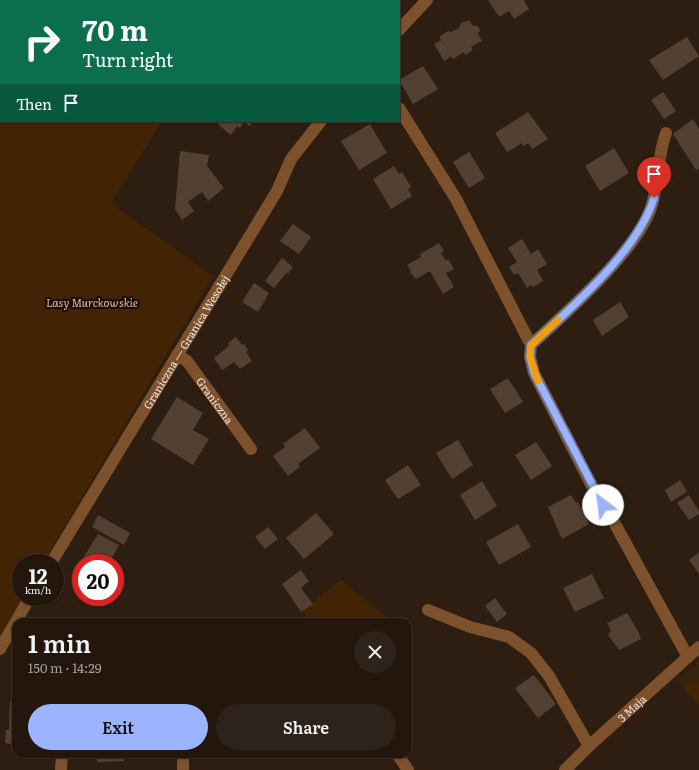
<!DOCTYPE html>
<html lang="en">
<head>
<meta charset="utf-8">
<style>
  :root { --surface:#22160d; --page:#2e231b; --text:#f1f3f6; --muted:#a29f9d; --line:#3f352e; --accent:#9cb4fd }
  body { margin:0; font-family:Literata,serif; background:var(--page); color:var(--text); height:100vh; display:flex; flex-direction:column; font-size:15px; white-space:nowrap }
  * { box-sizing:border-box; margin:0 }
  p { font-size:13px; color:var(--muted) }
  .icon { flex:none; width:22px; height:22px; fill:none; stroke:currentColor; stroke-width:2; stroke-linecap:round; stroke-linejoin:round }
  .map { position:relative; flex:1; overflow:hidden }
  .details { position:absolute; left:12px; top:618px; width:400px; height:140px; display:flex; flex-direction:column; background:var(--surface); border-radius:12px; box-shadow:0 1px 3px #0004,0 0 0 1px var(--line) }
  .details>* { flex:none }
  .guide { position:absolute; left:0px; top:0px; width:400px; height:122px; box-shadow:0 1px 3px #0004,0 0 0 1px var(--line); background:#0b6e4f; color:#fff; overflow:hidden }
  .speed { position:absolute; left:12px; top:554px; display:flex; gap:8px; font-size:20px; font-weight:700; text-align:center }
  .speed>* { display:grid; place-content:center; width:52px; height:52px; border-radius:50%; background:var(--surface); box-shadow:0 1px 3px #0004,0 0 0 1px var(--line); line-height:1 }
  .speed small { font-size:10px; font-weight:400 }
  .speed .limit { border:6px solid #d22; background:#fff; color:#111 }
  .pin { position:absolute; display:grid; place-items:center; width:34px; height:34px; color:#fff; margin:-41px -17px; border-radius:50% 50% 50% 0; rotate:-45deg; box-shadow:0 0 4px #0007 }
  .pin .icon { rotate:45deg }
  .me { position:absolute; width:44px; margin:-22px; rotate:330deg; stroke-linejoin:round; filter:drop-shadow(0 0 3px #0008) }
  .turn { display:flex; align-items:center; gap:14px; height:84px; padding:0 16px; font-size:18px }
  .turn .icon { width:52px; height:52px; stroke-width:2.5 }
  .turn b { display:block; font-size:28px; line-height:34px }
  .then { display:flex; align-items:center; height:38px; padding:0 16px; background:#0003; gap:8px; font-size:15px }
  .round { display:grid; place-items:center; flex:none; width:42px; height:42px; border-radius:21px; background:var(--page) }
  .overview { display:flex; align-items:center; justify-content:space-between; height:68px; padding:0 16px }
  h1 { font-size:24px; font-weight:600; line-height:30px }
  .cta { display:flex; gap:8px; margin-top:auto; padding:8px 16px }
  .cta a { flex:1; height:46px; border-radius:24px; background:var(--accent); color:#111; font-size:16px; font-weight:600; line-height:46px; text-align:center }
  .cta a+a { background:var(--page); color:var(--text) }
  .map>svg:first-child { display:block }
</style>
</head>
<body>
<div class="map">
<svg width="699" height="770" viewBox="0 0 699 770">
  <rect width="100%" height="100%" fill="#2e1e11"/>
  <path fill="#372210" d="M699 661V684L677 680Z"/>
  <g fill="#422405">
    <path d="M0 0H220L1 1V121H162L112 201 120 210 213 276 43 563H21V597H23L0 635Z"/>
    <path d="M341 580 393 622H313L302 611Z"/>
    <path d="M677 680 699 684V706Z"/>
  </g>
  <g fill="#524133">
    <path d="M488 0H526L524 1 529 9 514 19 509 11 499 17Z"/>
    <path d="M469 20 473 26H478L480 30 478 34 482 41 471 47 473 50 465 55 464 52 453 59 451 56 444 61 434 44 441 40 439 37 448 31 451 32 459 28 461 23Z"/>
    <path d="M687 37 699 56 663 80 649 60Z"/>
    <path d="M423 66 438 89 413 104 399 80Z"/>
    <path d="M663 92 676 111 664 119 651 100Z"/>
    <path d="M528 112 548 139 532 149 529 143 523 146 522 143 507 152 495 133Z"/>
    <path d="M693 119 699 129V168L696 170 673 134Z"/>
    <path d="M219 121H253L250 126 244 122 240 128 237 126 231 135 220 126 218 123Z"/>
    <path d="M370 124 387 153 359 170 341 141Z"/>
    <path d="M614 148 629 173 600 191 585 166Z"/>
    <path d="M180 151 209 155 207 166 224 188 208 201 202 192 188 202 194 211 182 220 175 209Z"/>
    <path d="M469 152 485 178 469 188 453 162Z"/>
    <path d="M394 166 399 174 402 172 411 187 408 189 412 196 391 209 373 179Z"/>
    <path d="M293 224 311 237 299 254 280 241Z"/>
    <path d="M522 239 531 254 538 249 547 264 537 270 543 281 533 287 531 285 527 288 518 273 514 275 509 267 517 262 508 248Z"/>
    <path d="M439 243 444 251 441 253 446 261 448 259 454 269 446 273 454 287 443 294 430 271 416 279 410 272 411 271 407 265 421 257 420 254Z"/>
    <path d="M282 258 293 267 288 274 287 272 274 288 265 281Z"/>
    <path d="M254 283 269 293 258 312 242 302Z"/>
    <path d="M620 302 629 317 602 336 593 320Z"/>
    <path d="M236 337 242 345 244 344 248 350 246 352 252 361 240 369 234 362 222 370 214 358 229 346 228 343Z"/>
    <path d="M508 378 523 402 505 413 490 389Z"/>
    <path d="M177 397 203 413 193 430 209 439 193 465 151 439Z"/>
    <path d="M305 428 320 448 298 464 300 467 288 476 273 456 285 447 283 444Z"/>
    <path d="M458 440 473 465 452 479 436 453Z"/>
    <path d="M536 442 552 466 531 480 515 455Z"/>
    <path d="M408 465 421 485 398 499 385 480Z"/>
    <path d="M680 480 687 492 671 502 665 490Z"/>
    <path d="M482 481 497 506 475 520 460 495Z"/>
    <path d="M571 495 576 503 578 502 589 524 562 539 548 507Z"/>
    <path d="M689 495 699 511V514L689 520 677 503Z"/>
    <path d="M316 513 334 534 304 559 286 538Z"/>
    <path d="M98 515 130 533 124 545 92 527Z"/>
    <path d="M518 524 531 547 499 565 486 542Z"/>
    <path d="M268 527 278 539 265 549 255 537Z"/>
    <path d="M98 534 119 545 109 563H81V577L74 573Z"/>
    <path d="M699 552V574L689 560Z"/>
    <path d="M301 570 309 581 301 588 313 604 301 612 282 584Z"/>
    <path d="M592 574 604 598 575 612 563 588Z"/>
    <path d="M495 598 507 614 497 622 485 606Z"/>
    <path d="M627 613 638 631 641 639 619 650 608 635 611 631 607 623Z"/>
    <path d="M534 675 556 704 538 718 515 688Z"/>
    <path d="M10 702 16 703V745L5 743 6 730H9Z"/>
    <path d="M97 754H124V761L97 762Z"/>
  </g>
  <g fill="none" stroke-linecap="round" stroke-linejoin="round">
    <g stroke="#7c512b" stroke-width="12">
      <path d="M399 30 427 0"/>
      <path d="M399 108 456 199 531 345"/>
      <path d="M666 133C657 157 659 183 651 208 635 253 567 312 531 345L530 357 534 373 597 496 615 524 688 657"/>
      <path id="s1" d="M177 355 187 361 251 449"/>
      <path id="s2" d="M51 563 277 191 291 159 321 121"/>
      <path d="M428 610 470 627 509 637 531 653 549 676 589 746"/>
      <path d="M0 649 30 597"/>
      <path d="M397 754 408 770"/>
      <path d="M61 770 62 754"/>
      <path d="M183 770V754"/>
      <path id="s3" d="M565 770 589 746 699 647"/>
    </g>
  </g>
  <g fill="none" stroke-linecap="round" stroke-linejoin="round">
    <g stroke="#6575a4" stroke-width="10">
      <path id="route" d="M603 505 534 373 530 357 531 345C571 308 638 251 654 198"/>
    </g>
    <use href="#route" stroke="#9cb4fd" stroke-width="7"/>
    <path stroke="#f59e0b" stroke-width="7" d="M538 381 530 357 531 345 558 320"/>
  </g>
  <g text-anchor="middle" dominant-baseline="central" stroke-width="4" stroke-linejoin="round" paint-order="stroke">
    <g font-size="11" font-style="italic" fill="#f7c093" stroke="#110a05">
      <text x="92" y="302">Lasy Murckowskie</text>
    </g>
    <g font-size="11" fill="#f0e5dd" stroke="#110a05">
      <text stroke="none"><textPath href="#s2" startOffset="259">Graniczna — Granica Wesołej</textPath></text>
      <text stroke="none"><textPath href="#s1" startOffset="60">Graniczna</textPath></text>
      <text stroke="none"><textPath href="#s3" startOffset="91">3 Maja</textPath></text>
    </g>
  </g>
</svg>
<div class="speed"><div>12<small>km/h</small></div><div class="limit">20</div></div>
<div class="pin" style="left:654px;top:198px;background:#d93025"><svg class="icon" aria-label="arrive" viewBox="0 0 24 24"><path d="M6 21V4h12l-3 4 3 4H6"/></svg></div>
<svg class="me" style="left:603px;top:505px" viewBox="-20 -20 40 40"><circle r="19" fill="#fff"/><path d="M0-13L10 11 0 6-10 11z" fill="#9cb4fd"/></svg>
<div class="guide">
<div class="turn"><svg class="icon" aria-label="right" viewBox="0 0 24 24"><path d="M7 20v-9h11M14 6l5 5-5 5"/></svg><div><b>70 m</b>Turn right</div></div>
<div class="then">Then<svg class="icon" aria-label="arrive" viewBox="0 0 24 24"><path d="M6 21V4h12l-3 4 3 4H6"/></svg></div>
</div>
<section class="details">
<div class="overview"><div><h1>1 min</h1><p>150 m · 14:29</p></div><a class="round"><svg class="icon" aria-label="close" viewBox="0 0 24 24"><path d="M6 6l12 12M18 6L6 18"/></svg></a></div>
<div class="cta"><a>Exit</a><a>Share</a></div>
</section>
</div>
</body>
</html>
